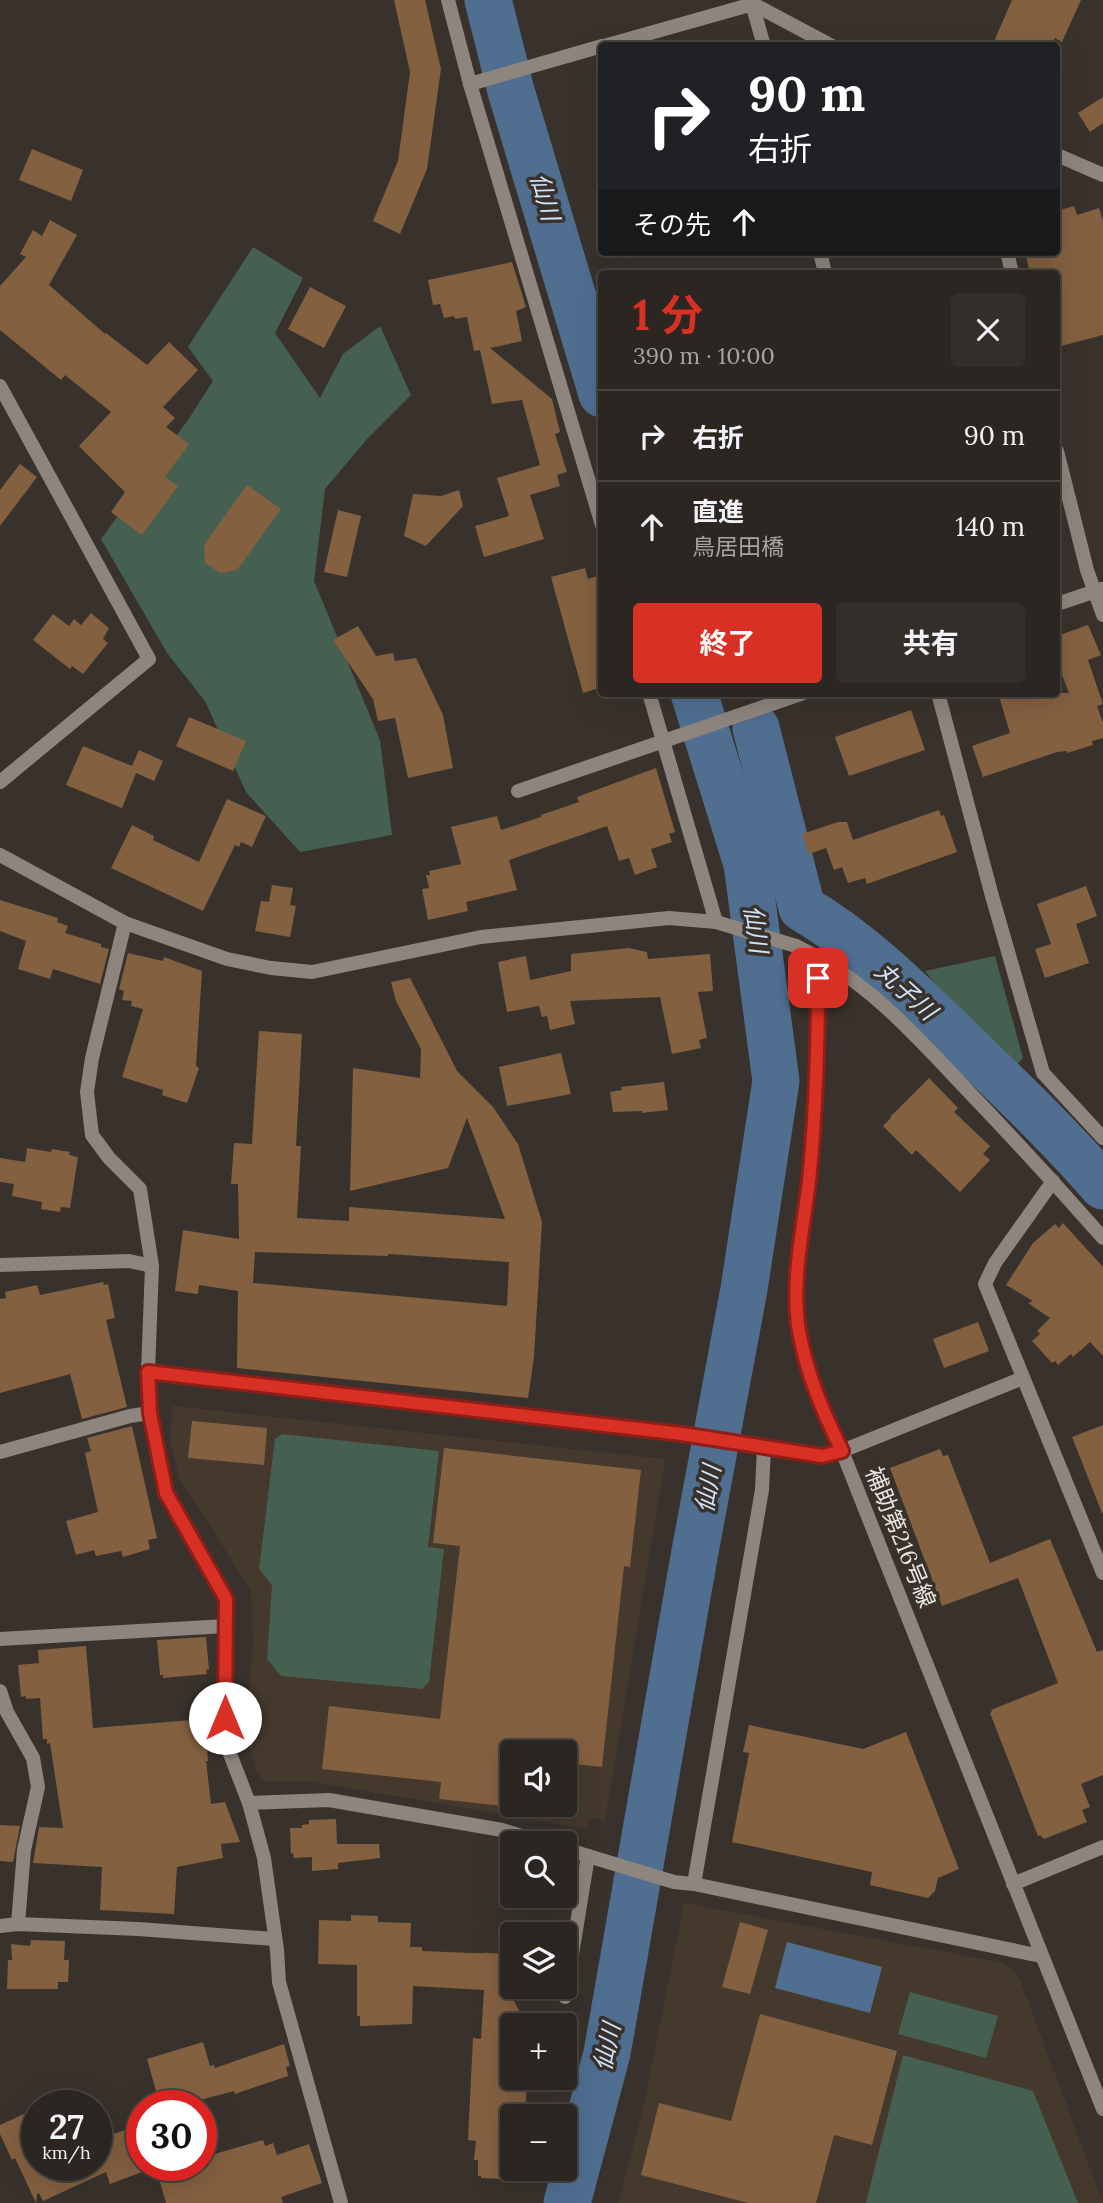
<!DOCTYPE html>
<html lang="ja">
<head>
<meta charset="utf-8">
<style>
  :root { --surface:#2b2621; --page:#332e2a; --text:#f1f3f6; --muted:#a6a5a5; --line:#47433f; --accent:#d93025 }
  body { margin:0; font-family:Lora,"Noto Sans JP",serif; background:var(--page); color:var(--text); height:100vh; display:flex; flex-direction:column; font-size:26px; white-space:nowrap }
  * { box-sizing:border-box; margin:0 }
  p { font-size:23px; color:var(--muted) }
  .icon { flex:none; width:38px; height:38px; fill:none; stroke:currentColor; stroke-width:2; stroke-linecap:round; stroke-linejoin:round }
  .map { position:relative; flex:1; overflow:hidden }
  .panel { position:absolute; left:598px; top:270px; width:462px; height:427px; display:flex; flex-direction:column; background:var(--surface); border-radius:7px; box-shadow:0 7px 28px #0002,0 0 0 2px var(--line) }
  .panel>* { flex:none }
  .top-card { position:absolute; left:598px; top:42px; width:462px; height:214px; border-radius:7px; box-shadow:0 7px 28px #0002,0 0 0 2px var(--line); background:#202124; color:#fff; overflow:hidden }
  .fabs { position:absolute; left:500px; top:1740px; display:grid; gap:14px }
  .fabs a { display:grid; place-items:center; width:77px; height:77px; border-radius:7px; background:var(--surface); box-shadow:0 7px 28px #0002,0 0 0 2px var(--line); font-size:35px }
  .speed { position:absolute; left:21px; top:2090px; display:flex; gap:14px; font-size:35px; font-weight:700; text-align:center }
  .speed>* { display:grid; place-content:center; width:91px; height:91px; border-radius:50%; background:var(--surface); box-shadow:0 7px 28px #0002,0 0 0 2px var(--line); line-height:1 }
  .speed small { font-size:18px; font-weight:400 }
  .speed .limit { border:10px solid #d22; background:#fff; color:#111 }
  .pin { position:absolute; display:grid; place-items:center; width:60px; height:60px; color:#fff; margin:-30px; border-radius:14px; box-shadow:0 4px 10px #0006 }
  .me { position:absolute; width:77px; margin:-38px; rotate:0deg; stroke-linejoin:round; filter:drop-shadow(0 0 5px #0008) }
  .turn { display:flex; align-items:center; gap:24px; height:147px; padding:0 35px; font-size:32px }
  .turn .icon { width:91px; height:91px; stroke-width:2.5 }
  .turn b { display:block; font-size:49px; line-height:60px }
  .then { display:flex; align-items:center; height:66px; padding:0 35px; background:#0003; gap:14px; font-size:26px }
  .round { display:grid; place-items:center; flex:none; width:74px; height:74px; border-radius:7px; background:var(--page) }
  .summary { display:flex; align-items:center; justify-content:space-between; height:119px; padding:0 35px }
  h1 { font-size:42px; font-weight:700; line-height:52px; color:var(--accent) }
  .action { display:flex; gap:14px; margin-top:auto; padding:14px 35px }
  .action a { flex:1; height:80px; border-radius:7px; background:var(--accent); color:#fff; font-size:28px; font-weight:700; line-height:80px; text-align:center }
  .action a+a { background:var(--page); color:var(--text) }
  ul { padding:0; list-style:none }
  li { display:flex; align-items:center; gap:21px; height:91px; padding:0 35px; border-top:2px solid var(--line) }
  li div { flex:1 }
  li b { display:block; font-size:26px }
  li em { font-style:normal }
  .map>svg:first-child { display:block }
</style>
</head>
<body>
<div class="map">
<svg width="1103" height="2203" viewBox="0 0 1103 2203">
  <rect width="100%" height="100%" fill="#39322c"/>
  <g fill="#45392e" fill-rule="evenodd">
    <path d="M173 1406 665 1459 605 1820 589 1818 587 1829 309 1781 267 1782 257 1773 245 1731 253 1642 251 1590 179 1478 170 1440ZM513 1752H565V1804H513Z"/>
    <path d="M684 1903 1004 1963 1018 1975 1103 2203H618L642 2114Z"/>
  </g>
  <g fill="#455f50">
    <path d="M253 247 303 278 275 333 320 398 343 354 380 326 411 395 368 438 325 489 314 581 380 740 392 835 300 852 246 792 205 701 167 653 101 539 190 417 213 381 188 347Z"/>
    <path d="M995 956 1023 1058 1007 1074 925 971Z"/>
    <path d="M282 1434 439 1451 428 1547 444 1549 429 1682 422 1689 281 1676 267 1659 272 1585 259 1569 275 1439Z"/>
    <path d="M910 1992 998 2016 986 2058 898 2034Z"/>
    <path d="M903 2055 1033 2091 1078 2203H866Z"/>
  </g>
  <path fill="#4f6e90" d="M787 1942 882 1967 870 2013 775 1988Z"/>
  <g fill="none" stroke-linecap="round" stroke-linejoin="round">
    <g stroke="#4f6e90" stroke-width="47">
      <path d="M488 0 511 91 602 394"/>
      <path d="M756 728 802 908C864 944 914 996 965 1045 1012 1091 1060 1136 1103 1186"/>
      <path d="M567 2203 607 2053 694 1557 744 1289 776 1081 747 864 694 693"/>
    </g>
  </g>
  <g fill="#836040" fill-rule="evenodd">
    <path d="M394 0H425L441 69 427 169 400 234 373 221 398 161 410 72Z"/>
    <path d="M1012 0H1081L1062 42 1055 38 1051 46H992Z"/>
    <path d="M1103 97V123L1090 132 1078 113Z"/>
    <path d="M32 149 83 170 71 201 19 180Z"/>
    <path d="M1074 206 1077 215 1099 208 1103 221V335L1057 347V273H1030L1025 252H1057V211Z"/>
    <path d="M50 220 77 235 49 285 105 334 106 333 147 365 169 342 198 370 163 407 175 418 166 427 189 444 165 477 178 486 142 535 111 512 125 492 79 446 111 412 65 375 61 380 0 330V286L26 257 20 254 33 230 42 236Z"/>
    <path d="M512 262 526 307 516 311 522 341 490 348 552 399 560 432 555 434 567 472 557 475 560 486 530 495 544 539 484 557 475 526 509 516 497 478 540 465 522 400 492 404 480 350 474 351 467 317 455 319 454 316 444 318 440 304 433 305 428 280Z"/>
    <path d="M310 287 346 306 324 348 288 329Z"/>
    <path d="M20 464 37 477 0 526V490Z"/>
    <path d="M247 485 281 509 237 570 221 573 205 563 204 545Z"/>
    <path d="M459 490 463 506 426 546 404 536 413 494 441 496Z"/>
    <path d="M338 510 361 516 347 577 324 572Z"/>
    <path d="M585 568 588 579 598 576 602 591V687L583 693 551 577Z"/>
    <path d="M91 613 109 628 103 639 108 643 83 674 72 666 70 669 33 640 53 614 69 626 74 619 81 625Z"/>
    <path d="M1088 625 1101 655 1088 660 1103 704 1097 706 1103 723V738L1092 741 1093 745 1067 753V751L1057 752 983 777 972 746 1010 733 998 693H1069L1057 662V636Z"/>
    <path d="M358 626 376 656 393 653 395 661 416 658 443 715 453 768 408 778 395 718 378 721 373 699 333 640Z"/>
    <path d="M911 710 925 750 849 776 835 737Z"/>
    <path d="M189 717 246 741 233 771 176 746Z"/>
    <path d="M83 746 132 766 139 750 163 761 154 781 136 773 122 808 66 785Z"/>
    <path d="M656 768 675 832 669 834 672 842 651 849 657 867 635 875 629 858 619 861 607 826 509 860 517 890 466 902 468 911 428 920 422 889 429 888 426 875H430L429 871 461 864 451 827 497 816 501 830 541 817V815L579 802 577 797Z"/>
    <path d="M227 799 266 816 252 847 241 842 239 847 235 845 203 911 111 868 132 825 154 836 153 840 199 862Z"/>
    <path d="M939 810 941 816 944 815 957 852 867 884 865 878 848 883 842 867 834 870 826 848 809 854 802 834 838 822H847L853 840Z"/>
    <path d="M272 885 293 888 290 905 296 906 290 937 255 931 261 901 269 902Z"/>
    <path d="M1086 886 1097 916 1076 924 1089 963 1045 978 1035 949 1051 944 1037 904Z"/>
    <path d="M0 900 58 918 57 922 68 926 65 933 101 944V947L109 949 100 984 53 969 50 979 18 969 26 941 0 931Z"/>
    <path d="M629 948 647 952 648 959 710 954 713 991 698 992 707 1038 699 1040 701 1048 672 1054 660 997 570 1001 575 1024 550 1030 547 1016 542 1017 539 1006 507 1012 498 962 526 956 530 980 571 971V954Z"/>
    <path d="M128 953 163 961 164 957 202 971 196 1066 199 1068 187 1103 162 1095 163 1090 122 1077 143 1009 131 1006 132 1001 122 1000 124 991 119 989Z"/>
    <path d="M410 978 457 1071 493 1107 518 1144 542 1222 534 1357 528 1398 237 1368 238 1291 199 1285 198 1294 175 1291 183 1230 239 1239 238 1184H231L234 1143 252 1144 259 1031 302 1034 296 1146H301L297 1218 349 1221V1207L505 1219 467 1118 448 1168 350 1191 353 1068 420 1078 421 1049 396 1001 391 982ZM255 1252 388 1256V1254L509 1262 507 1306 253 1283Z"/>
    <path d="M561 1053 571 1094 507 1106 499 1067Z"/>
    <path d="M929 1078 958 1108 954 1112 990 1146 983 1154 990 1160 960 1192 916 1150 912 1155 883 1126 891 1118 890 1117Z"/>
    <path d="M664 1082 668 1110 642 1113V1111L613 1112 610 1092 622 1090 621 1087Z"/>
    <path d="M27 1148 51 1152 52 1149 70 1152 69 1155 78 1157 70 1208 61 1207 60 1212 41 1209 42 1202 12 1196 14 1184 0 1182V1158L25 1162Z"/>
    <path d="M1063 1223 1103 1267V1356L1090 1342 1073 1357 1071 1354 1058 1365 1055 1361 1052 1363 1032 1341 1040 1334 1037 1331 1050 1318 1028 1303 1033 1301 1006 1285 1033 1243 1055 1224 1059 1228Z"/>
    <path d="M103 1282 104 1285 108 1284 115 1318 106 1320 127 1407 82 1419 70 1374 0 1393V1299L6 1298 5 1292 37 1285 40 1295Z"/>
    <path d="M978 1322 989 1351 944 1368 933 1339Z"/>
    <path d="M192 1421 267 1428 264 1465 188 1458Z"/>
    <path d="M1103 1425V1512L1102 1513 1072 1437Z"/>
    <path d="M132 1426 157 1538 148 1540 150 1549 123 1557 121 1551 96 1556 94 1550 76 1555 66 1521 98 1512 85 1453 91 1451 87 1438Z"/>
    <path d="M444 1448 641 1470 630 1567 624 1566 602 1767 565 1763V1752H513V1807L439 1799 441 1782 322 1769 329 1706 440 1719 460 1546 433 1543Z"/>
    <path d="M940 1449 943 1456 948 1455 990 1563 1050 1539 1097 1652 1103 1650V1775L1081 1784 1090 1807 1082 1810 1087 1822 1044 1839 1040 1835 1038 1836 990 1713 992 1712 991 1710 1058 1683 1018 1578 942 1606 890 1468Z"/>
    <path d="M206 1637 209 1670 206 1669 207 1674 163 1678V1675H160L157 1640Z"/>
    <path d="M86 1646 93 1728 205 1719 208 1761H206L211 1804 225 1802 240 1842 221 1844 223 1858 177 1867 174 1914 100 1910 102 1867 33 1863 39 1827 63 1828 50 1743 47 1744V1739H43L40 1698 26 1699V1696L21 1697 18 1665 39 1663 38 1650Z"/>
    <path d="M749 1725 863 1749 906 1732 959 1869 938 1878 935 1891 928 1898 870 1885 872 1872 732 1842 749 1753 743 1752Z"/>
    <path d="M336 1819 337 1844H379L380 1858 338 1863V1869L312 1871V1857L294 1858 293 1853 291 1854 290 1828H302V1825L309 1824V1820Z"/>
    <path d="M0 1825 20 1826 13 1862 0 1861Z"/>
    <path d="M351 1915 378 1916V1922L411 1923 410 1947H422V1951L471 1953H486V1950L487 1953 513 1954V1985H505L527 2025H513V2077H527L525 2116H513V2158L505 2159 504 2179 481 2178V2176H478V2160H474L476 2141 468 2140 473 2038 481 2039 484 1990 413 1986 412 2024 360 2026V2016H357V1965L318 1964 319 1920 351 1921Z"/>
    <path d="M740 1922 768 1930 750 1994 722 1987Z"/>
    <path d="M31 1940 65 1941 64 1960H69L68 1982H58V1989H7L8 1960H12L11 1944 30 1946Z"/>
    <path d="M760 2014 897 2051 872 2145 834 2135 816 2203H748L641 2175 659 2103 731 2121Z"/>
    <path d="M203 2042 210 2066 214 2065 215 2068 284 2044 290 2066 286 2067 288 2076 235 2094 234 2091 193 2102 192 2098 160 2105 147 2059Z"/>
    <path d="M37 2108V2165H96V2140L142 2124V2172L110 2184 106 2172 43 2201 39 2193 37 2194 36 2203 15 2158 12 2160 0 2134V2125Z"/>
    <path d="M263 2140 265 2146 273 2143 277 2155 309 2144 322 2183 281 2197 283 2203H166L158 2175 188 2165H201V2160L218 2153Z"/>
  </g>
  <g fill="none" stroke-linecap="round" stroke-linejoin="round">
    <g stroke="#8d857e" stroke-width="14">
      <path d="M448 0 470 84 602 525"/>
      <path d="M751 0 764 46"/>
      <path d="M604 46 753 4 832 46"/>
      <path d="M470 84 602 46"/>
      <path d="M1057 155 1103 175"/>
      <path d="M820 252 825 273"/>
      <path d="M1007 252 1012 273"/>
      <path d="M0 386 149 659 0 782"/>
      <path d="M1057 451 1087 570 1103 615"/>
      <path d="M1057 604 1102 589"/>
      <path d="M649 693 716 922"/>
      <path d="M938 693 992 896 1043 1073 1103 1138"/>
      <path d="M518 791 804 693"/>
      <path d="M125 923 92 1058 87 1092 92 1135 109 1158 140 1189 152 1266 148 1372 150 1413 166 1493 226 1599 225 1741 249 1803 264 1858 277 1950 279 1982 341 2203"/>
      <path d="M796 946C868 980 916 1036 970 1093 1015 1140 1059 1188 1103 1238"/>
      <path d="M818 956 817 1090 809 1183 796 1278V1301L803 1351 817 1398 842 1451"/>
      <path d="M1053 1181 995 1263 985 1284 1103 1573"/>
      <path d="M0 1265 129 1261 152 1266"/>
      <path d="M148 1372 682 1434 822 1456 842 1451 1023 1378"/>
      <path d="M0 1452 130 1416 150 1413"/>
      <path d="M0 1639 226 1626"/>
      <path d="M0 1691 7 1712 33 1758 38 1787 24 1850 18 1924"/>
      <path d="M249 1803 329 1800 502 1830 545 1843"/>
      <path d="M565 1849 674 1882 694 1884 1041 1956"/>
      <path d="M694 1884 762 1490 764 1447"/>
      <path d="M1013 1884 1103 1847"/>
      <path d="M0 1926 18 1924 138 1929 274 1939"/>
      <path d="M565 1997 588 1856"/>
    </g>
    <g stroke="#8d857e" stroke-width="14">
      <path d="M0 855 125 923 227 959 271 968 312 972 481 937 669 918 716 922 796 946"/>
      <path d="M842 1451 1103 2109"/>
    </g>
  </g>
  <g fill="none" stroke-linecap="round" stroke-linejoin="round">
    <g stroke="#8d1f18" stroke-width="18">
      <path id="route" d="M225 1718 226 1599 166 1493 150 1413 148 1372 682 1434 822 1456 842 1451C822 1410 805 1370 798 1325 792 1277 803 1230 809 1181 816 1112 818 1048 818 978"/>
    </g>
    <use href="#route" stroke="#d93025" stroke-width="12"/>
  </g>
  <g text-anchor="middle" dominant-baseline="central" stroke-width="7" stroke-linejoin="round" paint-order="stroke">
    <g font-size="23" fill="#ebe6e2" stroke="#39322c">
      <text transform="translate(901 1537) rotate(68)">補助第216号線</text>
    </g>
    <g font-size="24" font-style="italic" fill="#d0e4fb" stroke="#39322c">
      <text transform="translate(545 197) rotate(74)">仙川</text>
      <text transform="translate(756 929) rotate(82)">仙川</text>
      <text transform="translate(906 991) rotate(42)">丸子川</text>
      <text transform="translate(708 1489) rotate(-80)">仙川</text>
      <text transform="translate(607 2047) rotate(-78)">仙川</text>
    </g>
  </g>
</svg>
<div class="fabs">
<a><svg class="icon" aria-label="sound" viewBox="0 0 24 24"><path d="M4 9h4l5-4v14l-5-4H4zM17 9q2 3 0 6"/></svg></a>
<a><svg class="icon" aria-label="search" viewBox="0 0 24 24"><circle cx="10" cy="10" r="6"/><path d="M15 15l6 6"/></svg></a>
<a><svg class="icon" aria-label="layers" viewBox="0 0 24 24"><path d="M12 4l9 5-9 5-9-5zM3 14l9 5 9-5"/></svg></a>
<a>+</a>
<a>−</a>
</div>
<div class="speed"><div>27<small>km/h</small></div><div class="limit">30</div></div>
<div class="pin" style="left:818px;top:978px;background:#d93025"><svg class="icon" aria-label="arrive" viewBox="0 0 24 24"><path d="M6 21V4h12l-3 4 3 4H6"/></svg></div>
<svg class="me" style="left:225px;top:1718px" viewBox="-20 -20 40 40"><circle r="19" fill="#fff"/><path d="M0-13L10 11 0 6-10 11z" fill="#d93025"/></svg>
<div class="top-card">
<div class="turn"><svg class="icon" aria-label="right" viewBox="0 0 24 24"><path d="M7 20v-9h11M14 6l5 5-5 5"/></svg><div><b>90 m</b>右折</div></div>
<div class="then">その先<svg class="icon" aria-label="ahead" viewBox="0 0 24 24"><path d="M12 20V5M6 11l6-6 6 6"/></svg></div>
</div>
<section class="panel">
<div class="summary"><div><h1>1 分</h1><p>390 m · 10:00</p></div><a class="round"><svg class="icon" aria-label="close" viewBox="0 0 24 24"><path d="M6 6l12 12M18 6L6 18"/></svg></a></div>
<ul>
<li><svg class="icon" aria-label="right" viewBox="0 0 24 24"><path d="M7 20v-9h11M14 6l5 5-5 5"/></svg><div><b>右折</b></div><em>90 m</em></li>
<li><svg class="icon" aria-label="ahead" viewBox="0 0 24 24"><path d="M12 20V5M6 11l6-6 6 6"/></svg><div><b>直進</b><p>鳥居田橋</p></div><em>140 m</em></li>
</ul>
<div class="action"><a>終了</a><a>共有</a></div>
</section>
</div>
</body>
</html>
